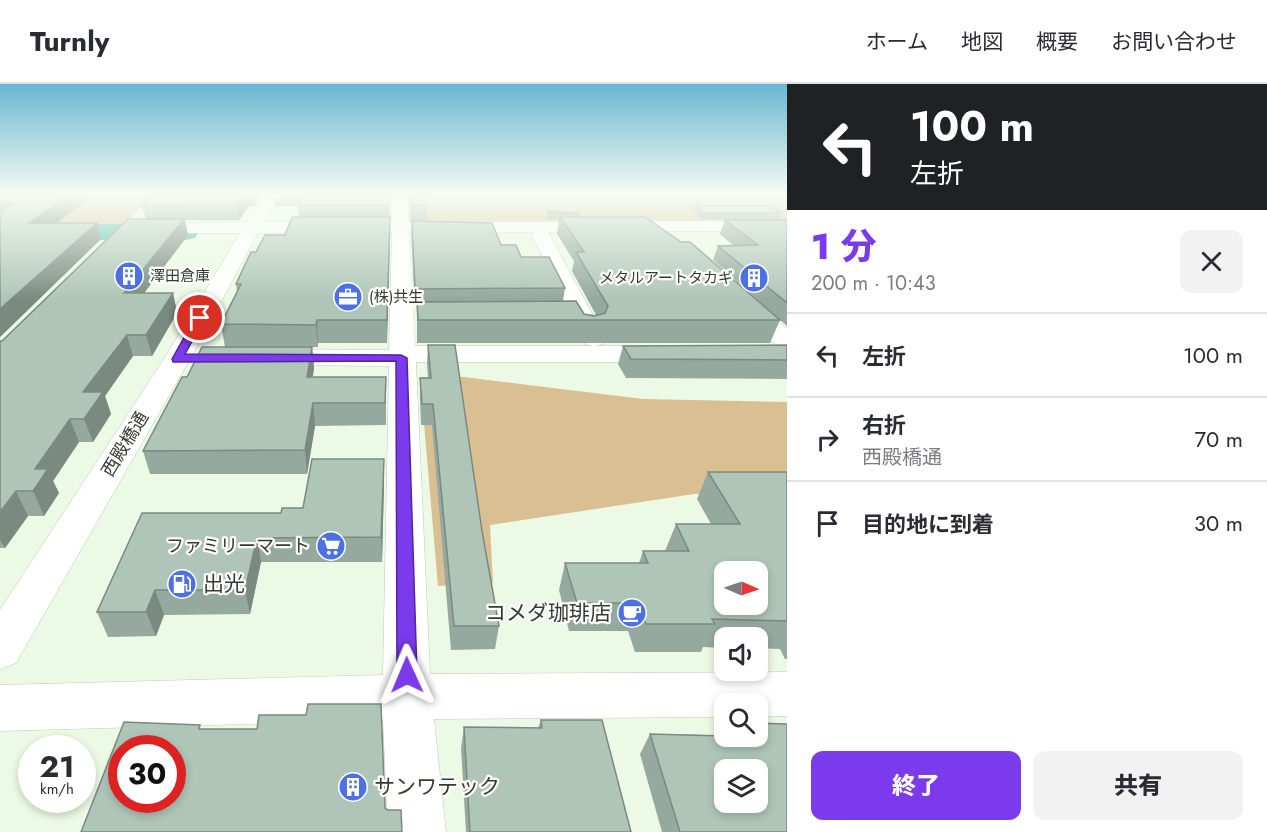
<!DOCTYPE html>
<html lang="ja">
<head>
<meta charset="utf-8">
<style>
  :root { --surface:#fff; --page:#f2f2f3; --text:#2b2b33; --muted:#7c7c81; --line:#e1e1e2; --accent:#7c3aed }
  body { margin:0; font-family:Jost,"Noto Sans JP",sans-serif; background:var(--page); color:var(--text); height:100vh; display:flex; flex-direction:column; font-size:22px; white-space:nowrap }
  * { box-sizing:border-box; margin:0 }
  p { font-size:20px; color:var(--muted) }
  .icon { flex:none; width:33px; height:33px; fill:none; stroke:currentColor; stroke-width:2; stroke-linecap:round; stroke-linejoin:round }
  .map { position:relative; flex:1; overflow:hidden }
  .side { display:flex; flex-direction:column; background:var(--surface); width:480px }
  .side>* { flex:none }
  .banner { background:#202124; color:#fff; overflow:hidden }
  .needle { width:39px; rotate:92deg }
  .buttons { position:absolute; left:714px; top:477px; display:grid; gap:12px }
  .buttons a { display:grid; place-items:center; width:54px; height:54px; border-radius:12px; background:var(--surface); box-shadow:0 3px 9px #0003; font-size:30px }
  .speed { position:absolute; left:18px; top:651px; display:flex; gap:12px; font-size:30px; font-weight:700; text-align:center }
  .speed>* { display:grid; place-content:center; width:78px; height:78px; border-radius:50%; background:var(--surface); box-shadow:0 3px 9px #0003; line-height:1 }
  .speed small { font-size:15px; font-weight:400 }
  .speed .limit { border:9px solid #d22; background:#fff; color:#111 }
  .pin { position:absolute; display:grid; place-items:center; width:51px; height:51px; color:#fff; margin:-26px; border:3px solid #fff; border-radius:50%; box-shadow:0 2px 6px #0007 }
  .me { position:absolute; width:66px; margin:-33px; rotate:359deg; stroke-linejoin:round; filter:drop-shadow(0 0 4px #0008) }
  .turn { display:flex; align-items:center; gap:21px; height:126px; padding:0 24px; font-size:27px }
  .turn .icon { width:78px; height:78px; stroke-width:2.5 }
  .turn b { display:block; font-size:42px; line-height:51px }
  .round { display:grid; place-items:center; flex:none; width:63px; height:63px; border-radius:12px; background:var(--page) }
  .summary { display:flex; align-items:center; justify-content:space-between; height:102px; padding:0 24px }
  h1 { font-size:36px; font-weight:800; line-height:45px; color:var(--accent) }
  .action { display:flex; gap:12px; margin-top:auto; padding:12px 24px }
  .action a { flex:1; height:69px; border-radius:12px; background:var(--accent); color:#fff; font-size:24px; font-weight:800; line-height:69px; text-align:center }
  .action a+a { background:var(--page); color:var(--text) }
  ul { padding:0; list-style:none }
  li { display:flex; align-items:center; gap:18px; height:84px; padding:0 24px; border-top:2px solid var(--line) }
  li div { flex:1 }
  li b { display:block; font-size:22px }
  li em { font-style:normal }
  header { display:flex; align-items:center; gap:36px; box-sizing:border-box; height:84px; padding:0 30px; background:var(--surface); border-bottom:2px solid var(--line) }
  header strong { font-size:28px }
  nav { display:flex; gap:33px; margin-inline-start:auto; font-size:21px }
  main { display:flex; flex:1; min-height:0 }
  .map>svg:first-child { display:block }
</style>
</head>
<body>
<header>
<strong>Turnly</strong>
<nav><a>ホーム</a><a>地図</a><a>概要</a><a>お問い合わせ</a></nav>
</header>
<main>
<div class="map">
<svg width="787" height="748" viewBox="0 0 787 748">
  <rect width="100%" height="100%" fill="#ecf9e4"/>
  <g fill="#dabf93">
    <path d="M52 111H153L121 143H5Z"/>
    <path d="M404 111H787V138L410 139 406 138Z"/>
    <path d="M420 293H464L643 315 787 318V407L694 410 490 441 493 499 438 502Z"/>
  </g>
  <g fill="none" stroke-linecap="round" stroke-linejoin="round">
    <path fill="#48bcb1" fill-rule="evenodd" d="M0 140H185L195 142 199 148 195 154 185 156H0Z"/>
    <g stroke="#bdc9b6" stroke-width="1">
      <g id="minor">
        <path d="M263 111H278L264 138H392V111H408L409 138 787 137V147L548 148 606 255 603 260 595 262H666L675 264 679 270 675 276 666 278H416L430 590 787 588V632L758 633V620H724V633L434 635 446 748H388L383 636 0 647V601L383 591 389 282 268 281 259 279 255 273 259 267 268 265 389 266 392 148 258 149 190 275 16 579 0 585V526L164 275 240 149H141L135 148 132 144 135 140 141 139 247 138ZM409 148H534L532 151 582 255 585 260 593 262H415Z"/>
        <path d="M742 209 750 211 787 245V266L778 263 734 221 731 216 734 211Z"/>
      </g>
    </g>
    <use href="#minor" fill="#fff" fill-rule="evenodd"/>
  </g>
  <g fill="#96a99e">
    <path d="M0 111 85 115 83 116V119L57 139H97L101 155 0 253Z"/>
    <path d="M152 111H261L254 122 248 123 239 136H185L188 151 144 209H173L177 229 152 272H133L105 312 111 330 93 358H79L53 397 59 409 44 432H28L5 464H0V257H2L146 135 142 122Z"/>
    <path d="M274 111H390L387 259H318V263H312L314 284 313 293 386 314V341L315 342 307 390H150L143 367 187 293 225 263 221 240 237 208 236 200 256 168 285 151 299 133 298 122H275Z"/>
    <path d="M410 111H424L427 121V136H411Z"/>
    <path d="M695 122 781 129 779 135H702L693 128Z"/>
    <path d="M547 127 580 129 579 133 780 236 770 259H417V221H415L411 150 412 137 501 161 521 173 565 204 563 217 584 230 596 231 572 187 574 177 557 150 559 135H548L546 133Z"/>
    <path d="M725 136H787V242L713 176 718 162H734L720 150Z"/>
    <path d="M428 261 482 447 499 542 495 565 451 566 432 341H421L420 314V294H428L427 280Z"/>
    <path d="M787 261V295L626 294 618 280 623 262Z"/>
    <path d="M384 375V399L382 478H261L250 530 164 531 156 552 108 553 97 528 281 429 303 424Z"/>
    <path d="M708 388H787V575H785L780 565 758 564V554H724V564L703 563 701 568H635L628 547H569L559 506 565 479H639L643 467H665L676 440H711L697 415Z"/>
    <path d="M541 636 631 748H466L461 664 464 643 538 644Z"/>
    <path d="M650 650 758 652 787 748H662L640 670Z"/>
  </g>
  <g fill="#7a8a81">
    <path d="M67 111H84L85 115 83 116V119L35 155 29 139Z"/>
    <path d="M243 111H261L254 122 248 123 239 136 237 121Z"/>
    <path d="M390 133V150L387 259V236Z"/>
    <path d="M184 135 188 151 129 229 124 209Z"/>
    <path d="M97 139 101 155 0 253V225Z"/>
    <path d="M173 209 177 229 152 272 146 251Z"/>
    <path d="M317 236 318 259V263L316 241Z"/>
    <path d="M127 251 133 272 105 312 111 330 93 358 84 335 83 308Z"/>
    <path d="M312 263 314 284 309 314 307 293Z"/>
    <path d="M313 319 315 342 307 390 305 366Z"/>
    <path d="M70 335 79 358 53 397 59 409 44 432 33 407 35 385Z"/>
    <path d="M384 375V399L382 478 381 453Z"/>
    <path d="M16 407 28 432 5 464 0 456V428Z"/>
    <path d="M257 454 261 478 250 530 245 506Z"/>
    <path d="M155 506 164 531 156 552 146 528Z"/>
  </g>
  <g fill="#afc5b8" stroke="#7a8a81" stroke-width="1.5" fill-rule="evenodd">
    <path d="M0 111H69L29 139H97L0 225V127L13 119H0Z"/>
    <path d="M152 111H243L237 121 142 122Z"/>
    <path d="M302 111H390V121H298Z"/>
    <path d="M411 111H424L427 121H411Z"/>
    <path d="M695 122H770L781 129H704Z"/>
    <path d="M547 127 580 129H548Z"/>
    <path d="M292 133H390L387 236H317L316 241 221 240 241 200H236L251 168H256L265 151H285Z"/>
    <path d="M560 133H645L681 158H690L780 236H418L417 218 576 217 584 230 594 232 605 229 608 222 576 168H584Z"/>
    <path d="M128 135H184L124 209H173L146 251H127L83 308H103L84 335H70L35 385H48L33 407H16L0 428V257H2Z"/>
    <path d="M725 136H787V219L718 162 758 161Z"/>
    <path d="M412 137 492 139 501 161H516L521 173H549L565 204 415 205Z"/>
    <path d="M428 261H455L482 447 499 542H454L433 320H422L420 294H431Z"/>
    <path d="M787 261V276L631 275 623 262Z"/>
    <path d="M202 263H312L307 293H386L385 319H313L305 366 143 367 182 293H187Z"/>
    <path d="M312 375H384L381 453 257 454 245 506H155L146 528H97L142 429H281L282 424H303Z"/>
    <path d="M708 388H787V537L712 535 715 540H646L638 519H577L565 479H648L643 467H689L676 440H740ZM724 488H758V520H724Z"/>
    <path d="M308 620H381L385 724 388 726H401L402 748H81L124 638 200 641 199 645H257L259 631H306ZM122 664H172V716H122Z"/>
    <path d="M541 636H602L631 748H470L464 643 542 644Z"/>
    <path d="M758 639 787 640V748H680L650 650 724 652H758ZM724 686H758V718H724Z"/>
  </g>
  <linearGradient id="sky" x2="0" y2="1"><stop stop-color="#68b7d2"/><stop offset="0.51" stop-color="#f6fcf3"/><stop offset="1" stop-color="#f6fcf3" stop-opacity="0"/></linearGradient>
  <rect width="787" height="216" fill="url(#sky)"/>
  <path fill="#7c3aed" stroke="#51269a" stroke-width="1.5" d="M200 231 205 234 185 270 401 271 407 274 417 591 414 597 407 599 400 597 397 591 396 277 173 278 172 275 195 234Z"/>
  <defs>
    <g id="building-disc" transform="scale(1.5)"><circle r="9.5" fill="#4d71e5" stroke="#fff"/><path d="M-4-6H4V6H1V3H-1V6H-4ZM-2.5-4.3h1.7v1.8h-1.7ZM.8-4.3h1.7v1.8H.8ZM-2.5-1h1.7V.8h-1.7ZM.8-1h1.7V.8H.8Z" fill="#fff"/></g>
    <g id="office-disc" transform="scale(1.5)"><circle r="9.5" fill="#4d71e5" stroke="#fff"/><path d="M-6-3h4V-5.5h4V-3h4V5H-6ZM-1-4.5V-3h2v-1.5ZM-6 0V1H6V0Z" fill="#fff"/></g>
    <g id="supermarket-disc" transform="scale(1.5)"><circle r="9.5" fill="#4d71e5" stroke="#fff"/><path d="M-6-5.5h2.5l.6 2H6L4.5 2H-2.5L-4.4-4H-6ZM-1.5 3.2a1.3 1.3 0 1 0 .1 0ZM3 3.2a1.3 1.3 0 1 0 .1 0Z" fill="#fff"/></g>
    <g id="fuel-disc" transform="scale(1.5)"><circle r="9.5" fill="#4d71e5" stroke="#fff"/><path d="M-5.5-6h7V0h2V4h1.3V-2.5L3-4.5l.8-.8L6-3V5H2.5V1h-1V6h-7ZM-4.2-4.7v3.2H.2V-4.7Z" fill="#fff"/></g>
    <g id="cafe-disc" transform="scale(1.5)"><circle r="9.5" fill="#4d71e5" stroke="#fff"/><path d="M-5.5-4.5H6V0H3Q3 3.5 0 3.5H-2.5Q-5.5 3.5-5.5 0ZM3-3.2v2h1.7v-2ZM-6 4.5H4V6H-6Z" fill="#fff"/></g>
  </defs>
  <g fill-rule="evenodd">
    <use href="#building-disc" x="129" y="192"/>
    <use href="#building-disc" x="754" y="194"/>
    <use href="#office-disc" x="348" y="213"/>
    <use href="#supermarket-disc" x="331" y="462"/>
    <use href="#fuel-disc" x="182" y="500"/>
    <use href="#cafe-disc" x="632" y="529"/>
    <use href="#building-disc" x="353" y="703"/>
  </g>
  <g text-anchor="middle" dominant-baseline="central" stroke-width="4.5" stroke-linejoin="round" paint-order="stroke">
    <g font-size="15" fill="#353a32" stroke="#fff" text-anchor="start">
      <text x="150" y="192">澤田倉庫</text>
      <text x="733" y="194" text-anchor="end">メタルアートタカギ</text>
      <text x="369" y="213">(株)共生</text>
    </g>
    <g font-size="18" fill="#353a32" stroke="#fff">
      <text transform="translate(125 360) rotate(-59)">西殿橋通</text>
    </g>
    <g font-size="18" fill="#353a32" stroke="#fff" text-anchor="end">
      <text x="310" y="462">ファミリーマート</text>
    </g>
    <g font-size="21" fill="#353a32" stroke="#fff" text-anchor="start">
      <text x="203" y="500">出光</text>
      <text x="611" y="529" text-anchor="end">コメダ珈琲店</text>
      <text x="374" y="703">サンワテック</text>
    </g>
  </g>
</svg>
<div class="buttons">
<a><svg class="needle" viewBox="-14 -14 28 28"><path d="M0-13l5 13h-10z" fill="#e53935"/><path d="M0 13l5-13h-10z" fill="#7c7c81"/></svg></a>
<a><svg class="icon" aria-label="sound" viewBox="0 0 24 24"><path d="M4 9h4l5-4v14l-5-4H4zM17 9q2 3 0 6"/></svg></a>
<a><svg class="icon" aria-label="search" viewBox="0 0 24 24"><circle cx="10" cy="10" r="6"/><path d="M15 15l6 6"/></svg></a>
<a><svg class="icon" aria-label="layers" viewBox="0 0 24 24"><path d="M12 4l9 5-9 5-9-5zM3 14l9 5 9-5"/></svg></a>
</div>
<div class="speed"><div>21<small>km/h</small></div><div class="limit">30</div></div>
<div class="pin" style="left:200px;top:234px;background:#d93025"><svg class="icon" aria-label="arrive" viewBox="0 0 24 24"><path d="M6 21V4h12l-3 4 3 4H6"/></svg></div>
<svg class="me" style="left:407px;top:591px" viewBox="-20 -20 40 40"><path d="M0-17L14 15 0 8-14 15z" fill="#7c3aed" stroke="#fff" stroke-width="4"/></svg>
</div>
<section class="side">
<div class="banner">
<div class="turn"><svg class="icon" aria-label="left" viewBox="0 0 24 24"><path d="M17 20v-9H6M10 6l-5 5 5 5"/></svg><div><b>100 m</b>左折</div></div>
</div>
<div class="summary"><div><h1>1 分</h1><p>200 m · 10:43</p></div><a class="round"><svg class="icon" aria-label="close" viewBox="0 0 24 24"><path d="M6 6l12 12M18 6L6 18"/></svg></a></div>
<ul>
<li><svg class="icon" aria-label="left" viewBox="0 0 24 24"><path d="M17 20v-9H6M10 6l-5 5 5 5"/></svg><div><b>左折</b></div><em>100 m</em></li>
<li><svg class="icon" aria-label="right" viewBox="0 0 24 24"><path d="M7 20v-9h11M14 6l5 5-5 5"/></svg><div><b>右折</b><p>西殿橋通</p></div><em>70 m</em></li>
<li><svg class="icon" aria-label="arrive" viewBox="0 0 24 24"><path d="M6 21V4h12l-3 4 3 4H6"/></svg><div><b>目的地に到着</b></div><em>30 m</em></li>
</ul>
<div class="action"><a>終了</a><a>共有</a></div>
</section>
</main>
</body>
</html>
